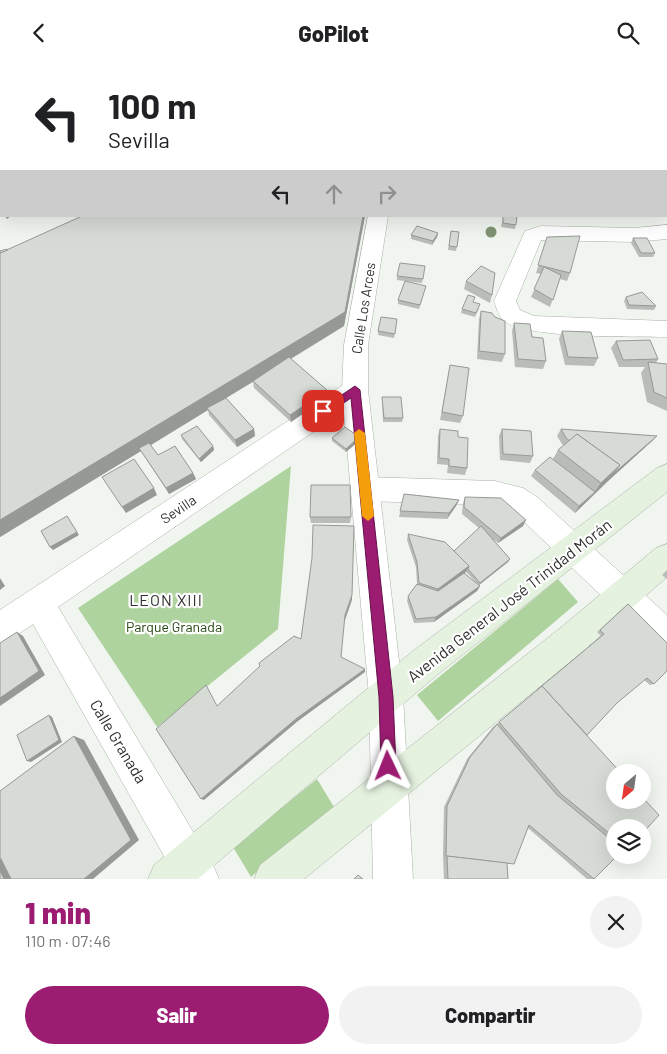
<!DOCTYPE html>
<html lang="es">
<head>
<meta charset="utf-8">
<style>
  :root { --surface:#fff; --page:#f2f2f2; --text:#202124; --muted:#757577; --accent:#9b1c71 }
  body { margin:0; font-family:Barlow,sans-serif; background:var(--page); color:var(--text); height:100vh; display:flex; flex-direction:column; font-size:19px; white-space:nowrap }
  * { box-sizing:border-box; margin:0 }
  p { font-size:16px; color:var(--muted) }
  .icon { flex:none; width:28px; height:28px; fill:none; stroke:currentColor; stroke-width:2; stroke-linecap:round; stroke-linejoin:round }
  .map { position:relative; height:814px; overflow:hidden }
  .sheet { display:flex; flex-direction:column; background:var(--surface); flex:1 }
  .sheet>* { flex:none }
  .top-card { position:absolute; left:0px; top:0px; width:668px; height:152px; box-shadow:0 5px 20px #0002; background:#fff; color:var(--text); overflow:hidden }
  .needle { width:32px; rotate:209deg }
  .fabs { position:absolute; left:606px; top:699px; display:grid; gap:10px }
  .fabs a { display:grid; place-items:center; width:45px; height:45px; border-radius:50%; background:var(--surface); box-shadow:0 5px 20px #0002; font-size:25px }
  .pin { position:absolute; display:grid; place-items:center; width:42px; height:42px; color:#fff; margin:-21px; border-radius:10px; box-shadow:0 2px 8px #0006 }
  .me { position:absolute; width:55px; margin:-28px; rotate:358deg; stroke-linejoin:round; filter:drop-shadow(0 0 4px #0008) }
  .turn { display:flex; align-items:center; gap:18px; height:105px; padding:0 25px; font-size:22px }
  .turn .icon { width:65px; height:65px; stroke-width:2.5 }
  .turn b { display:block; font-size:35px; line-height:42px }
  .lanes { display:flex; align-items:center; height:48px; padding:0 25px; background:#0003; justify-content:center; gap:25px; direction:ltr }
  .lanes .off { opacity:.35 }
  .round { display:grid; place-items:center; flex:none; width:52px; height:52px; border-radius:26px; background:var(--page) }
  .headline { display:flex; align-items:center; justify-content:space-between; height:85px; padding:0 25px }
  h1 { font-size:30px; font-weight:800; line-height:38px; color:var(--accent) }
  .button { display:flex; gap:10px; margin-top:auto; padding:10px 25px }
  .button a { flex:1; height:58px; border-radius:30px; background:var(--accent); color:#fff; font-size:20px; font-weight:800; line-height:58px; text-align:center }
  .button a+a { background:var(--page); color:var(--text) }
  header { display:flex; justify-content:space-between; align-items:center; height:65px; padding:0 25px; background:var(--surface); font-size:22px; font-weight:800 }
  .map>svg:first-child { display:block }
</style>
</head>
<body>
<header><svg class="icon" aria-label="back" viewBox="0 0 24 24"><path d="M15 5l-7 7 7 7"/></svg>GoPilot<svg class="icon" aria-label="search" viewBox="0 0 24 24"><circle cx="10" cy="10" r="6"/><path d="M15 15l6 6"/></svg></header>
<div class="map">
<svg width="667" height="814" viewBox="0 0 667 814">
  <rect width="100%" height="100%" fill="#f1f5ef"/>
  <g fill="#afd39e">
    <path d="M291 401 278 564 157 662 78 543Z"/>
    <path d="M558 514 578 537 438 656 417 630Z"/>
    <path d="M317 714 334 742 251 812 233 782Z"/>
  </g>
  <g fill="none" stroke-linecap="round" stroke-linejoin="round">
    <g stroke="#abb0a9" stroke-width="2">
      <g id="service">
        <rect x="643" y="0" width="8" height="1"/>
        <path d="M666 37 667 38V45L666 44Z"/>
      </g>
    </g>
    <g stroke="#abb0a9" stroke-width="1">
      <g id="minor">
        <rect x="0" y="96" width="1" height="12"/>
        <path d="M667 160V174L634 177 541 175 516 236 520 245 534 251 667 256V272C632 271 528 274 504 256 499 252 496 242 494 236L525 166 541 161 634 163Z"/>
        <path d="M355 315 364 318 368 325 364 332 58 542 213 800 219 814H177L33 559 11 574 0 579V545L346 318Z"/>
        <path d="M365 412 495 416 523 423 537 432 667 550V588L656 583 517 450 506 443 495 440 365 436 355 433 351 424 355 415Z"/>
      </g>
    </g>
    <g stroke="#abb0a9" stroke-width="1">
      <g id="tertiary">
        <rect x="158" y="0" width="16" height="1"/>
        <rect x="666" y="68" width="1" height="10"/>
        <path d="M368 151H388L368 280V325L403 631 413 814H373L369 631 342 325 344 280Z"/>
      </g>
    </g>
    <g stroke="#abb0a9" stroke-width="1">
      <g id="secondary">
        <path d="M667 399V427L437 610 198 814H148L154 800 413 586 657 403Z"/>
        <path d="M667 479V512L582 587 304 814H254L260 800 559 564 656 483Z"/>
      </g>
    </g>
    <use href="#service" fill="#fff" fill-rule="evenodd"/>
    <use href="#minor" fill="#fff" fill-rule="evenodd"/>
    <use href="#tertiary" fill="#fff" fill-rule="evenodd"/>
    <use href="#secondary" fill="#e5f2df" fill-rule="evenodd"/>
  </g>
  <circle fill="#809474" cx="491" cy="167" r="5.5"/>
  <g fill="#b9bcb7" fill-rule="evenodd">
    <path d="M46 0H100V1H47Z"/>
    <rect x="301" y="0" width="62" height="1"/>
    <path d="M658 0H667V5H666V1H658Z"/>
    <rect x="0" y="36" width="1" height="14"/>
    <path d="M82 151H365L344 261 291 294 327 332 291 357 254 323 253 317 226 333 254 364 255 371 237 382 209 350 208 345 151 380 158 390 193 408 196 414 169 429 141 386 0 472V186L8 185Z"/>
    <path d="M503 151H517L515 164 501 162Z"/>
    <path d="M451 166 459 167 456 186 448 185Z"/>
    <path d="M438 168 437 172 432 180 411 174V170Z"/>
    <path d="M547 172 570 208 567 216 560 214 550 242 531 232 541 209 536 208Z"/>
    <path d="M633 173 655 188 653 192H639L631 178Z"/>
    <path d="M425 201 422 218 397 215V211Z"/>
    <path d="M466 216 492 230 490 238 464 224Z"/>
    <path d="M426 221 419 244 398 239V235Z"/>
    <path d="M626 232 656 241 654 245 627 244 624 236Z"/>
    <path d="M474 237 479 243 475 252 461 248 462 244Z"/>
    <path d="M481 246 505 289 502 297 477 294 479 254Z"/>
    <path d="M397 254 394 273 378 270V266Z"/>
    <path d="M514 258 546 296 543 304 515 302 512 266Z"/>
    <path d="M562 266 598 293 594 301 565 300 559 274Z"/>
    <path d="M616 276 658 294 656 298 667 299V346L647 337 641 308 645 302H619L611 283Z"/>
    <path d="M450 300 463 351 460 358 440 355Z"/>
    <path d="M382 332 403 353 402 357H383Z"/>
    <path d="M440 364 467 403 465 410 447 408 448 400 437 399 438 371Z"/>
    <path d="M502 364 533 391 530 398 500 395 499 371Z"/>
    <path d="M561 364 657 371 651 377 608 416 575 448 531 411 535 405 553 394 558 385 564 381 562 379 557 371Z"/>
    <path d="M181 370 213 381 214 385 201 397 182 374Z"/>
    <path d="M359 372V376L346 387 332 376V373Z"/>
    <path d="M404 429 459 435 456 441 447 454 399 452Z"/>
    <path d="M465 432 526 455 523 461 498 478 493 474 510 494 508 497 479 520 480 521 477 526 434 557 414 558 407 536 408 531 417 519 416 502 407 475 408 469 454 486 479 463 462 449 463 438ZM466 507 478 519 464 508Z"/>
    <path d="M310 452H351L350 458H311Z"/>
    <path d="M667 505V514L662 510Z"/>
    <path d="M628 539 654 619 650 620 644 615 617 638 587 670 615 762V790L594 814H587L528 763 507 799 508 814H444L443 791 444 742 467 694 493 662 601 571 597 567Z"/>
  </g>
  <g fill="#969995">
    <path d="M91 0H100V1H90Z"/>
    <path d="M210 0H220L221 1H200Z"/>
    <path d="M5 151H11L7 154Z"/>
    <path d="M363 151H365L344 261 208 344 207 343 208 345 141 386 139 383 141 386 0 472V455Z"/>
    <path d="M438 168 437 172 432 180 433 176Z"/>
    <path d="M327 325V332L291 357 290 350Z"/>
    <path d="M254 364 255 371 237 382 235 375Z"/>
    <path d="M657 371 651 377 608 416 575 448 579 441 593 429 601 418 620 400Z"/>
    <path d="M359 372V376L346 387V384Z"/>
    <path d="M213 381 214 385 201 397 199 394Z"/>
    <path d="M193 408 196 414 169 429 166 423Z"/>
    <path d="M154 423 157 430 126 448 122 442Z"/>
    <path d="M459 435 456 441 447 454 449 448Z"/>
    <path d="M67 451 79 470 53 485 50 482Z"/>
    <path d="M526 455 523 461 498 478 501 473Z"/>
    <path d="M510 494 508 497 479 520 480 518Z"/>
    <path d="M469 501 466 507 436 529 438 524Z"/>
    <path d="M0 513 5 521 0 525Z"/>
    <path d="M480 521 477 526 434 557 436 552Z"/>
    <path d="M352 530V535L345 555V550Z"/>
    <path d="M17 567 23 571 45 610 0 641V633Z"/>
    <path d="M365 604V607L298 656 204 735 201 734 297 653Z"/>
    <path d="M49 650 52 652 62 677 31 697 27 696Z"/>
    <path d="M74 671 84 675 139 775 93 814H84Z"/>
    <path d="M0 794H13L24 814H4L0 806Z"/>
  </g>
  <g fill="#d7dbd5" stroke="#969995">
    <path d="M76 0H91L90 1Z"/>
    <path d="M181 0H210L200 1H181Z"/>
    <path d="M236 0H285L284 1H235Z"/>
    <rect x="0" y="36" width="1" height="6"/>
    <path d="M0 70H1V79L0 78Z"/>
    <path d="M1 139V148L0 147V140Z"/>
    <path d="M82 151H363L345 247 0 455V188Z"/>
    <path d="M503 151H517L516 160 503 158Z"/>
    <path d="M417 161 438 168 433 176 411 170Z"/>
    <path d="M451 166 459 167 457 182 449 181Z"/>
    <path d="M580 171 570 208 538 200 547 172Z"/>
    <path d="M633 173H647L655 188H641Z"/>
    <path d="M7 184 8 185 0 188V186Z"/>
    <path d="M400 198 425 201 423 214 397 211Z"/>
    <path d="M481 201 495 208 492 230 466 216Z"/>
    <path d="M544 202 561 210 553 235 534 224Z"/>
    <path d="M405 216 426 221 420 240 398 235Z"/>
    <path d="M642 227 656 241 629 240 626 232Z"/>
    <path d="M468 230 475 232 473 237 480 239 476 248 462 244Z"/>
    <path d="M481 246 492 248 495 252 505 256V289L479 286Z"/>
    <path d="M381 252 397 254 395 269 378 266Z"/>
    <path d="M514 258 530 259 532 272 543 273 546 296 518 294Z"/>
    <path d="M562 266 591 267 598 293 568 292Z"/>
    <path d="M650 275 658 294 623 295 616 276Z"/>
    <path d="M289 292 327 325 290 350 253 316Z"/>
    <path d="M648 297 667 299V333L654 327Z"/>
    <path d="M450 300 469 303 463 351 442 347Z"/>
    <path d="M382 332H401L403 353H384Z"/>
    <path d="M226 333 254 364 235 375 207 343Z"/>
    <path d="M197 361 213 381 199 394 181 370Z"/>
    <path d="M345 362 359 372 346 384 332 373Z"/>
    <path d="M440 364 458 366V372L468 373 467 403 449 401V394L439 393Z"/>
    <path d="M502 364 531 366 533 391 503 389Z"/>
    <path d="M561 364 657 371 613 409 620 400 577 369 570 376 566 373Z"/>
    <path d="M577 369 620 400 601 418 558 385Z"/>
    <path d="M149 378 158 390 175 381 193 408 166 423 139 383Z"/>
    <path d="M550 392 595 427 579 441 535 405Z"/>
    <path d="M134 394 154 423 122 442 102 412Z"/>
    <path d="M311 420H350L351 452H310Z"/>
    <path d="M404 429 459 435 449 448 400 446Z"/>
    <path d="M465 432 501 433 526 455 501 473 464 442Z"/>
    <path d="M67 451 77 467 50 482 41 466Z"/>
    <path d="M313 460 354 461 352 530 345 550 341 592 365 604 297 653 201 734 156 664 206 620 217 641 260 601 259 598 294 571 301 574 312 493Z"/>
    <path d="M481 461 510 494 480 518 468 504 469 501 454 486Z"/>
    <path d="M408 469 445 477 469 501 438 524 419 518 417 497Z"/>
    <path d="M464 508 480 521 436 552 416 554 408 531 417 519 438 526Z"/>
    <path d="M628 539 667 578V606L654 619 647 613 617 638 587 670 542 621 537 625 604 569 600 565Z"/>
    <path d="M17 567 39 606 0 633V578Z"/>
    <path d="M542 621 621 708H615V735H642V732L659 750 642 769V762H615V773L561 729 499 657Z"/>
    <path d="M49 650 59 675 27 696 17 670Z"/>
    <path d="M497 659 557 730 615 778V790H618L594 814 529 760 514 799 446 791 447 741 470 692Z"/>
    <path d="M74 671 131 775 84 814H11L0 792V726Z"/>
    <path d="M447 791 507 798 508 814H448Z"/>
    <path d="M0 806 4 814H0Z"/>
    <path d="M358 810 363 814H354Z"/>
  </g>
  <path fill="#9b1c71" stroke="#651249" d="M355 321 360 325 393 632 396 701 394 706 388 709 383 706 381 701 379 632 351 333 327 349H320L318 346Z"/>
  <path fill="#f59e0b" d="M359 364 365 368 374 451 368 456 362 451 354 368Z"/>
  <g text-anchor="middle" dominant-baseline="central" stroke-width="4.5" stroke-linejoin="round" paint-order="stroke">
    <g font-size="14" fill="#30312f" stroke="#fff">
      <text transform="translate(363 243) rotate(-81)">Calle Los Arces</text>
      <text transform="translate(178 444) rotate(-34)">Sevilla</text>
    </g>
    <g font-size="14" fill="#24450f" stroke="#fff">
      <text x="174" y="561">Parque Granada</text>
    </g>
    <g font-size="16" letter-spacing="1" fill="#30312f" stroke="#fff">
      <text x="166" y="534">LEON XIII</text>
    </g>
    <g font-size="16" fill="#30312f" stroke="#fff">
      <text transform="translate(509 535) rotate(-38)">Avenida General José Trinidad Morán</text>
      <text transform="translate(119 676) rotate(59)">Calle Granada</text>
    </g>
  </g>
</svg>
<div class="fabs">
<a><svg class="needle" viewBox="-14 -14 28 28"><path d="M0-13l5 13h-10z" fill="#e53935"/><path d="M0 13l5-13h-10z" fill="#757577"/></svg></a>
<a><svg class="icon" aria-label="layers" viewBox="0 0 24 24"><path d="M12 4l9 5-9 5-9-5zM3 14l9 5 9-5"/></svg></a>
</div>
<div class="pin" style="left:323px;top:346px;background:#d93025"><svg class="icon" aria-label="arrive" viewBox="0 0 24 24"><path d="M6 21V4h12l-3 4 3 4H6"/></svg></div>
<svg class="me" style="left:388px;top:701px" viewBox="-20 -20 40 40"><path d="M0-17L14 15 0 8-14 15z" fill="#9b1c71" stroke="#fff" stroke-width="4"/></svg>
<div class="top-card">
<div class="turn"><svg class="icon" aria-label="left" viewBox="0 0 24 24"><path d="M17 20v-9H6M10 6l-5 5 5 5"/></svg><div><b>100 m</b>Sevilla</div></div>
<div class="lanes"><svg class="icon" aria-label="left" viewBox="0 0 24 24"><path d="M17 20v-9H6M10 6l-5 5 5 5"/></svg><svg class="icon off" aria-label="ahead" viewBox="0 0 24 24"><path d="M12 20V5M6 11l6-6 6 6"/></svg><svg class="icon off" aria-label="right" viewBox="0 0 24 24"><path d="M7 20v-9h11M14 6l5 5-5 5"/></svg></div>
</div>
</div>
<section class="sheet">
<div class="headline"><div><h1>1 min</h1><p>110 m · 07:46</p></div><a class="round"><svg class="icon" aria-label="close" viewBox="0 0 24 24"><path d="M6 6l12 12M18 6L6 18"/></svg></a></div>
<div class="button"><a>Salir</a><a>Compartir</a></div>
</section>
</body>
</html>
